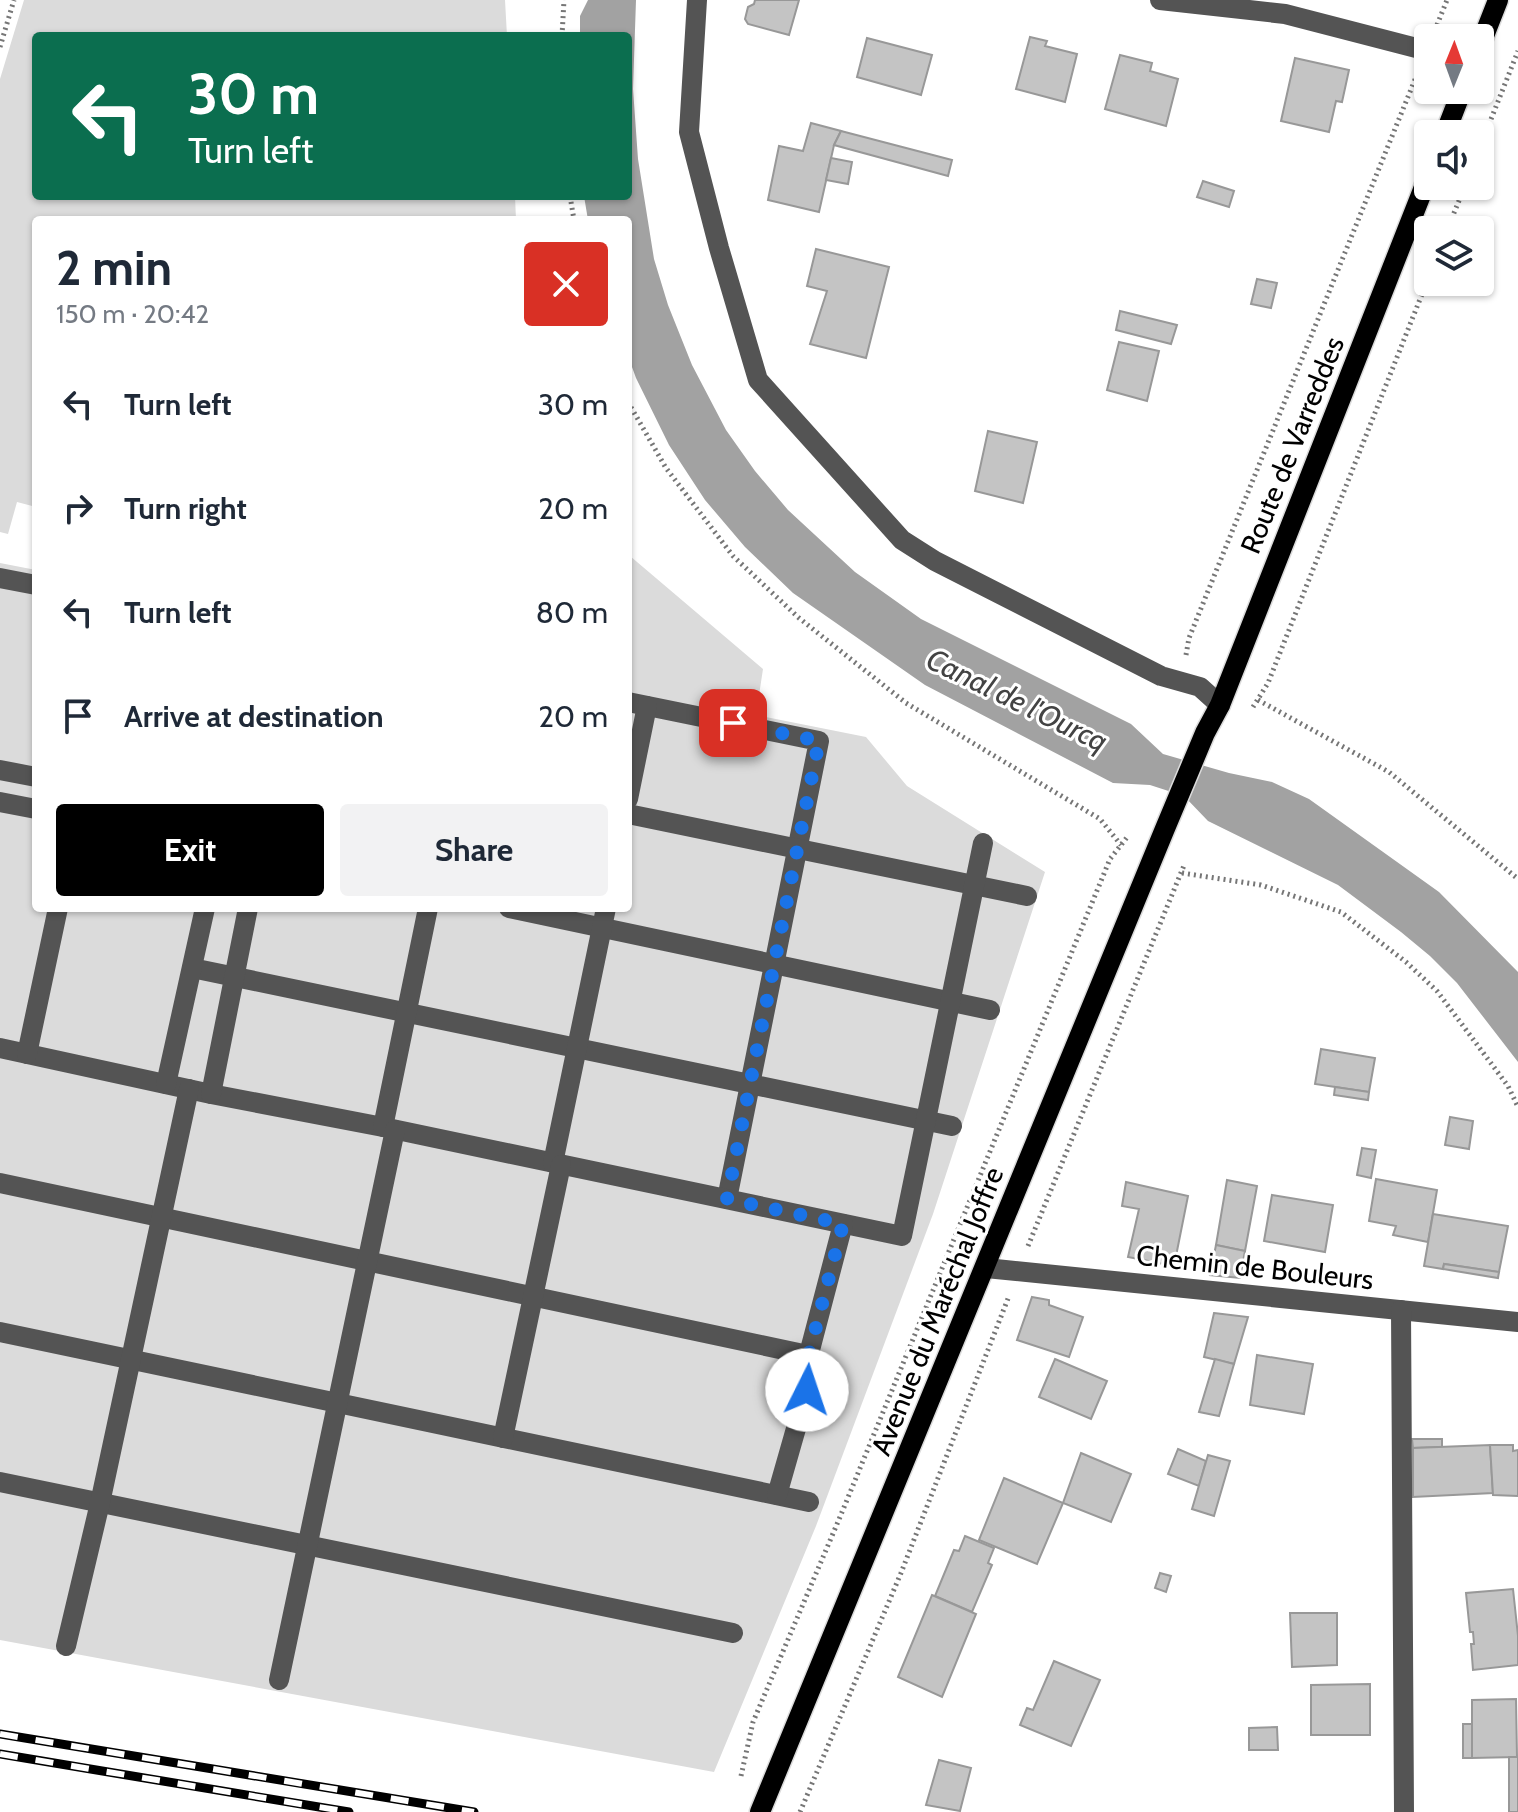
<!DOCTYPE html>
<html lang="en">
<head>
<meta charset="utf-8">
<style>
  :root { --surface:#fff; --page:#f2f2f3; --text:#1f2937; --muted:#747a83; --accent:#000 }
  body { margin:0; font-family:Cabin,sans-serif; background:var(--page); color:var(--text); height:100vh; display:flex; flex-direction:column; font-size:30px; white-space:nowrap }
  * { box-sizing:border-box; margin:0 }
  p { font-size:26px; color:var(--muted) }
  .icon { flex:none; width:44px; height:44px; fill:none; stroke:currentColor; stroke-width:2; stroke-linecap:round; stroke-linejoin:round }
  .map { position:relative; flex:1; overflow:hidden }
  .side { position:absolute; left:32px; top:216px; width:600px; height:696px; display:flex; flex-direction:column; background:var(--surface); border-radius:8px; box-shadow:0 2px 6px #0004 }
  .side>* { flex:none }
  .banner { position:absolute; left:32px; top:32px; width:600px; height:168px; border-radius:8px; box-shadow:0 2px 6px #0004; background:#0b6e4f; color:#fff; overflow:hidden }
  .needle { width:52px; rotate:1deg }
  .controls { position:absolute; left:1414px; top:24px; display:grid; gap:16px }
  .controls a { display:grid; place-items:center; width:80px; height:80px; border-radius:8px; background:var(--surface); box-shadow:0 2px 6px #0004; font-size:40px }
  .pin { position:absolute; display:grid; place-items:center; width:68px; height:68px; color:#fff; margin:-34px; border-radius:16px; box-shadow:0 4px 12px #0006 }
  .me { position:absolute; width:88px; margin:-44px; rotate:4deg; stroke-linejoin:round; filter:drop-shadow(0 0 6px #0008) }
  .turn { display:flex; align-items:center; gap:28px; height:168px; padding:0 24px; font-size:36px }
  .turn .icon { width:104px; height:104px; stroke-width:2.5 }
  .turn b { display:block; font-size:56px; line-height:68px }
  .round { display:grid; place-items:center; flex:none; width:84px; height:84px; border-radius:8px; background:var(--page) }
  .headline { display:flex; align-items:center; justify-content:space-between; height:136px; padding:0 24px }
  h1 { font-size:48px; font-weight:700; line-height:60px }
  .button { display:flex; gap:16px; margin-top:auto; padding:16px 24px }
  .button a { flex:1; height:92px; border-radius:8px; background:var(--accent); color:#fff; font-size:32px; font-weight:700; line-height:92px; text-align:center }
  .button a+a { background:var(--page); color:var(--text) }
  ul { padding:0; list-style:none }
  li { display:flex; align-items:center; gap:24px; height:104px; padding:0 24px }
  li div { flex:1 }
  li b { display:block; font-size:30px }
  li em { font-style:normal }
  .map>svg:first-child { display:block }
</style>
</head>
<body>
<div class="map">
<svg width="1518" height="1812" viewBox="0 0 1518 1812">
  <rect width="100%" height="100%" fill="#fff"/>
  <g fill="#dbdbdb">
    <path d="M24 0H505L507 36H36V196H515L516 220H36V507L17 502 8 534 0 532V79Z"/>
    <path d="M628 552 630 556 763 669 756 715 866 737 907 786 1045 872 933 1214 816 1526 714 1772 0 1640V563L36 570V908H628Z"/>
  </g>
  <path fill="#a2a2a2" d="M588 0H636L633 89 638 159 654 259 668 305 692 365 726 430 755 471 788 510 855 572 921 619 1131 724 1163 754 1229 773 1272 782 1309 799 1439 892 1518 972V1062L1457 983 1430 956 1401 932 1338 885 1208 821 1184 796 1150 785 1113 783 925 685 793 593 745 547 705 500 669 445 636 378 628 356V220H588L584 196H628V36H580V16Z"/>
  <g fill="#c4c4c4" stroke="#989898" stroke-width="2">
    <path d="M755 0H799L789 35 748 24 745 19 748 7 754 4Z"/>
    <path d="M1030 37 1047 41 1045 46 1077 54 1065 102 1016 89Z"/>
    <path d="M867 38 932 55 921 95 857 77Z"/>
    <path d="M1120 55 1152 63 1150 71 1178 79 1166 126 1105 109Z"/>
    <path d="M1295 58 1349 70 1342 102 1336 101 1329 132 1281 121Z"/>
    <path d="M811 123 841 131 834 145 819 212 768 200 779 146 803 151Z"/>
    <path d="M841 131 952 160 948 176 834 145Z"/>
    <path d="M831 158 852 162 848 184 826 180Z"/>
    <path d="M1203 181 1234 191 1229 207 1197 197Z"/>
    <path d="M816 249 889 267 866 358 810 344 827 291 807 286Z"/>
    <path d="M1257 279 1277 283 1271 308 1251 304Z"/>
    <path d="M1120 311 1177 325 1171 344 1116 330Z"/>
    <path d="M1119 342 1159 351 1147 401 1107 390Z"/>
    <path d="M988 431 1037 442 1023 503 975 491Z"/>
    <path d="M1321 1049 1375 1058 1369 1092 1315 1084Z"/>
    <path d="M1335 1087 1369 1092 1368 1100 1334 1095Z"/>
    <path d="M1450 1117 1473 1121 1469 1149 1445 1145Z"/>
    <path d="M1362 1148 1376 1150 1371 1178 1357 1175Z"/>
    <path d="M1376 1179 1437 1190 1428 1242 1393 1235 1396 1226 1369 1221Z"/>
    <path d="M1227 1180 1257 1186 1245 1251 1216 1245Z"/>
    <path d="M1126 1182 1188 1196 1174 1266 1128 1257 1139 1209 1122 1206Z"/>
    <path d="M1272 1195 1333 1205 1325 1252 1264 1241Z"/>
    <path d="M1433 1214 1508 1226 1499 1272 1444 1264 1443 1269 1424 1266Z"/>
    <path d="M1216 1245 1245 1251 1240 1278 1210 1275Z"/>
    <path d="M1444 1264 1499 1272 1498 1278 1443 1269Z"/>
    <path d="M1032 1297 1049 1300V1305L1083 1317 1069 1357 1017 1340Z"/>
    <path d="M1214 1313 1248 1317 1234 1364 1204 1357Z"/>
    <path d="M1257 1355 1313 1364 1304 1414 1250 1405Z"/>
    <path d="M1055 1359 1107 1381 1091 1419 1039 1397Z"/>
    <path d="M1215 1359 1234 1364 1219 1416 1199 1412Z"/>
    <path d="M1412 1439H1442V1447L1413 1448Z"/>
    <path d="M1490 1445 1493 1493 1413 1497V1448Z"/>
    <path d="M1490 1445H1513V1451L1518 1450V1496L1493 1495Z"/>
    <path d="M1178 1449 1206 1461 1199 1486 1168 1474Z"/>
    <path d="M1081 1453 1131 1474 1111 1522 1063 1503Z"/>
    <path d="M1208 1455 1230 1461 1214 1516 1192 1509Z"/>
    <path d="M1004 1478 1063 1503 1037 1564 979 1540Z"/>
    <path d="M965 1536 994 1548 988 1563 992 1565 972 1612 935 1596 954 1550 959 1551Z"/>
    <path d="M1160 1573 1171 1576 1166 1592 1155 1588Z"/>
    <path d="M1513 1589 1518 1636V1665L1473 1670 1471 1644H1474L1473 1632H1470L1466 1593Z"/>
    <path d="M932 1595 976 1614 942 1697 898 1677Z"/>
    <path d="M1290 1613H1337V1665L1292 1667Z"/>
    <path d="M1054 1661 1100 1680 1071 1746 1020 1725 1027 1708 1033 1710Z"/>
    <path d="M1370 1684V1735H1311V1685Z"/>
    <path d="M1516 1699 1517 1757 1472 1758V1700Z"/>
    <rect x="1463" y="1724" width="9" height="34"/>
    <path d="M1277 1727 1278 1750H1249V1728Z"/>
    <rect x="1509" y="1757" width="9" height="55"/>
    <path d="M939 1760 971 1768 960 1811 926 1805Z"/>
  </g>
  <g fill="none" stroke-linecap="round" stroke-linejoin="round">
    <g stroke="#dbdbdb" stroke-width="23">
      <g id="major">
        <path d="M1480 46 1498 0"/>
        <path d="M1445 134 1462 90"/>
        <path d="M760 1812 1164 831 1205 733 1220 705 1428 177"/>
      </g>
    </g>
    <g stroke="#767676" stroke-width="5" stroke-dasharray="2 4" stroke-linecap="butt">
      <path d="M1437 25 1447 0"/>
      <path d="M562 36 564 0"/>
      <path d="M0 47 14 0"/>
      <path d="M1480 147 1518 51"/>
      <path d="M570 196 574 220"/>
      <path d="M1447 230 1465 186"/>
      <path d="M628 402 666 468 733 556 799 618 906 703 1100 819 1121 845"/>
      <path d="M1186 655 1189 638 1416 77"/>
      <path d="M1258 700 1389 772 1518 879"/>
      <path d="M1253 707 1268 683 1428 279"/>
      <path d="M1182 873 1261 885 1341 912 1406 962 1437 991 1508 1086 1518 1107"/>
      <path d="M1028 1246 1185 863"/>
      <path d="M741 1776 753 1722 840 1517 1110 859 1128 836"/>
      <path d="M800 1812 901 1573 1009 1296"/>
    </g>
    <g stroke="#545454" stroke-width="20">
      <path d="M697 0 689 132 719 248 758 380 902 540 935 561 1161 676 1200 687 1220 705"/>
      <path d="M1160 0 1285 14 1428 51"/>
      <path d="M0 578 36 585"/>
      <path d="M628 702 819 741 727 1199"/>
      <path d="M0 770 36 777"/>
      <path d="M628 799 647 706"/>
      <path d="M0 802 36 809"/>
      <path d="M628 814 1027 896"/>
      <path d="M509 908 990 1010"/>
      <path d="M192 968 952 1126"/>
      <path d="M0 1048 211 1094 383 1127 902 1236 983 843"/>
      <path d="M27 1054 58 908"/>
      <path d="M166 1084 205 908"/>
      <path d="M211 1094 248 908"/>
      <path d="M383 1127 428 908"/>
      <path d="M553 1163 606 908"/>
      <path d="M0 1183 808 1355"/>
      <path d="M986 1268 1518 1322"/>
      <path d="M1401 1310 1404 1812"/>
      <path d="M0 1332 809 1502"/>
      <path d="M503 1438 561 1165"/>
      <path d="M0 1482 733 1633"/>
      <path d="M777 1495 807 1390 805 1369 843 1224"/>
      <path d="M66 1646 100 1503 189 1089"/>
      <path d="M279 1680 395 1130"/>
    </g>
    <use href="#major" stroke="#000" stroke-width="20"/>
    <g stroke="#000" stroke-width="9">
      <g id="rail">
        <path d="M0 1734 474 1812"/>
        <path d="M0 1754 349 1812"/>
      </g>
    </g>
    <use href="#rail" stroke="#fff" stroke-width="6" stroke-dasharray="18" stroke-linecap="butt"/>
  </g>
  <g fill="none" stroke-linecap="round" stroke-linejoin="round">
    <path stroke="#1a73e8" stroke-width="14" stroke-dasharray="0 25.2" d="M733 723 819 741 727 1199 843 1224 805 1369 807 1390"/>
  </g>
  <g text-anchor="middle" dominant-baseline="central" stroke-width="6" stroke-linejoin="round" paint-order="stroke">
    <g font-size="28" fill="#000" stroke="#fff">
      <text transform="translate(1292 445) rotate(-68)">Route de Varreddes</text>
      <text transform="translate(1255 1267) rotate(6)">Chemin de Bouleurs</text>
      <text transform="translate(937 1311) rotate(-68)">Avenue du Maréchal Joffre</text>
    </g>
    <g font-size="30" font-style="italic" fill="#434343" stroke="#fff">
      <text transform="translate(1017 700) rotate(26)">Canal de l'Ourcq</text>
    </g>
  </g>
</svg>
<div class="controls">
<a><svg class="needle" viewBox="-14 -14 28 28"><path d="M0-13l5 13h-10z" fill="#e53935"/><path d="M0 13l5-13h-10z" fill="#747a83"/></svg></a>
<a><svg class="icon" aria-label="sound" viewBox="0 0 24 24"><path d="M4 9h4l5-4v14l-5-4H4zM17 9q2 3 0 6"/></svg></a>
<a><svg class="icon" aria-label="layers" viewBox="0 0 24 24"><path d="M12 4l9 5-9 5-9-5zM3 14l9 5 9-5"/></svg></a>
</div>
<div class="pin" style="left:733px;top:723px;background:#d93025"><svg class="icon" aria-label="arrive" viewBox="0 0 24 24"><path d="M6 21V4h12l-3 4 3 4H6"/></svg></div>
<svg class="me" style="left:807px;top:1390px" viewBox="-20 -20 40 40"><circle r="19" fill="#fff"/><path d="M0-13L10 11 0 6-10 11z" fill="#1a73e8"/></svg>
<div class="banner">
<div class="turn"><svg class="icon" aria-label="left" viewBox="0 0 24 24"><path d="M17 20v-9H6M10 6l-5 5 5 5"/></svg><div><b>30 m</b>Turn left</div></div>
</div>
<section class="side">
<div class="headline"><div><h1>2 min</h1><p>150 m · 20:42</p></div><a class="round" style="background:#d93025;color:#fff"><svg class="icon" aria-label="close" viewBox="0 0 24 24"><path d="M6 6l12 12M18 6L6 18"/></svg></a></div>
<ul>
<li><svg class="icon" aria-label="left" viewBox="0 0 24 24"><path d="M17 20v-9H6M10 6l-5 5 5 5"/></svg><div><b>Turn left</b></div><em>30 m</em></li>
<li><svg class="icon" aria-label="right" viewBox="0 0 24 24"><path d="M7 20v-9h11M14 6l5 5-5 5"/></svg><div><b>Turn right</b></div><em>20 m</em></li>
<li><svg class="icon" aria-label="left" viewBox="0 0 24 24"><path d="M17 20v-9H6M10 6l-5 5 5 5"/></svg><div><b>Turn left</b></div><em>80 m</em></li>
<li><svg class="icon" aria-label="arrive" viewBox="0 0 24 24"><path d="M6 21V4h12l-3 4 3 4H6"/></svg><div><b>Arrive at destination</b></div><em>20 m</em></li>
</ul>
<div class="button"><a>Exit</a><a>Share</a></div>
</section>
</div>
</body>
</html>
